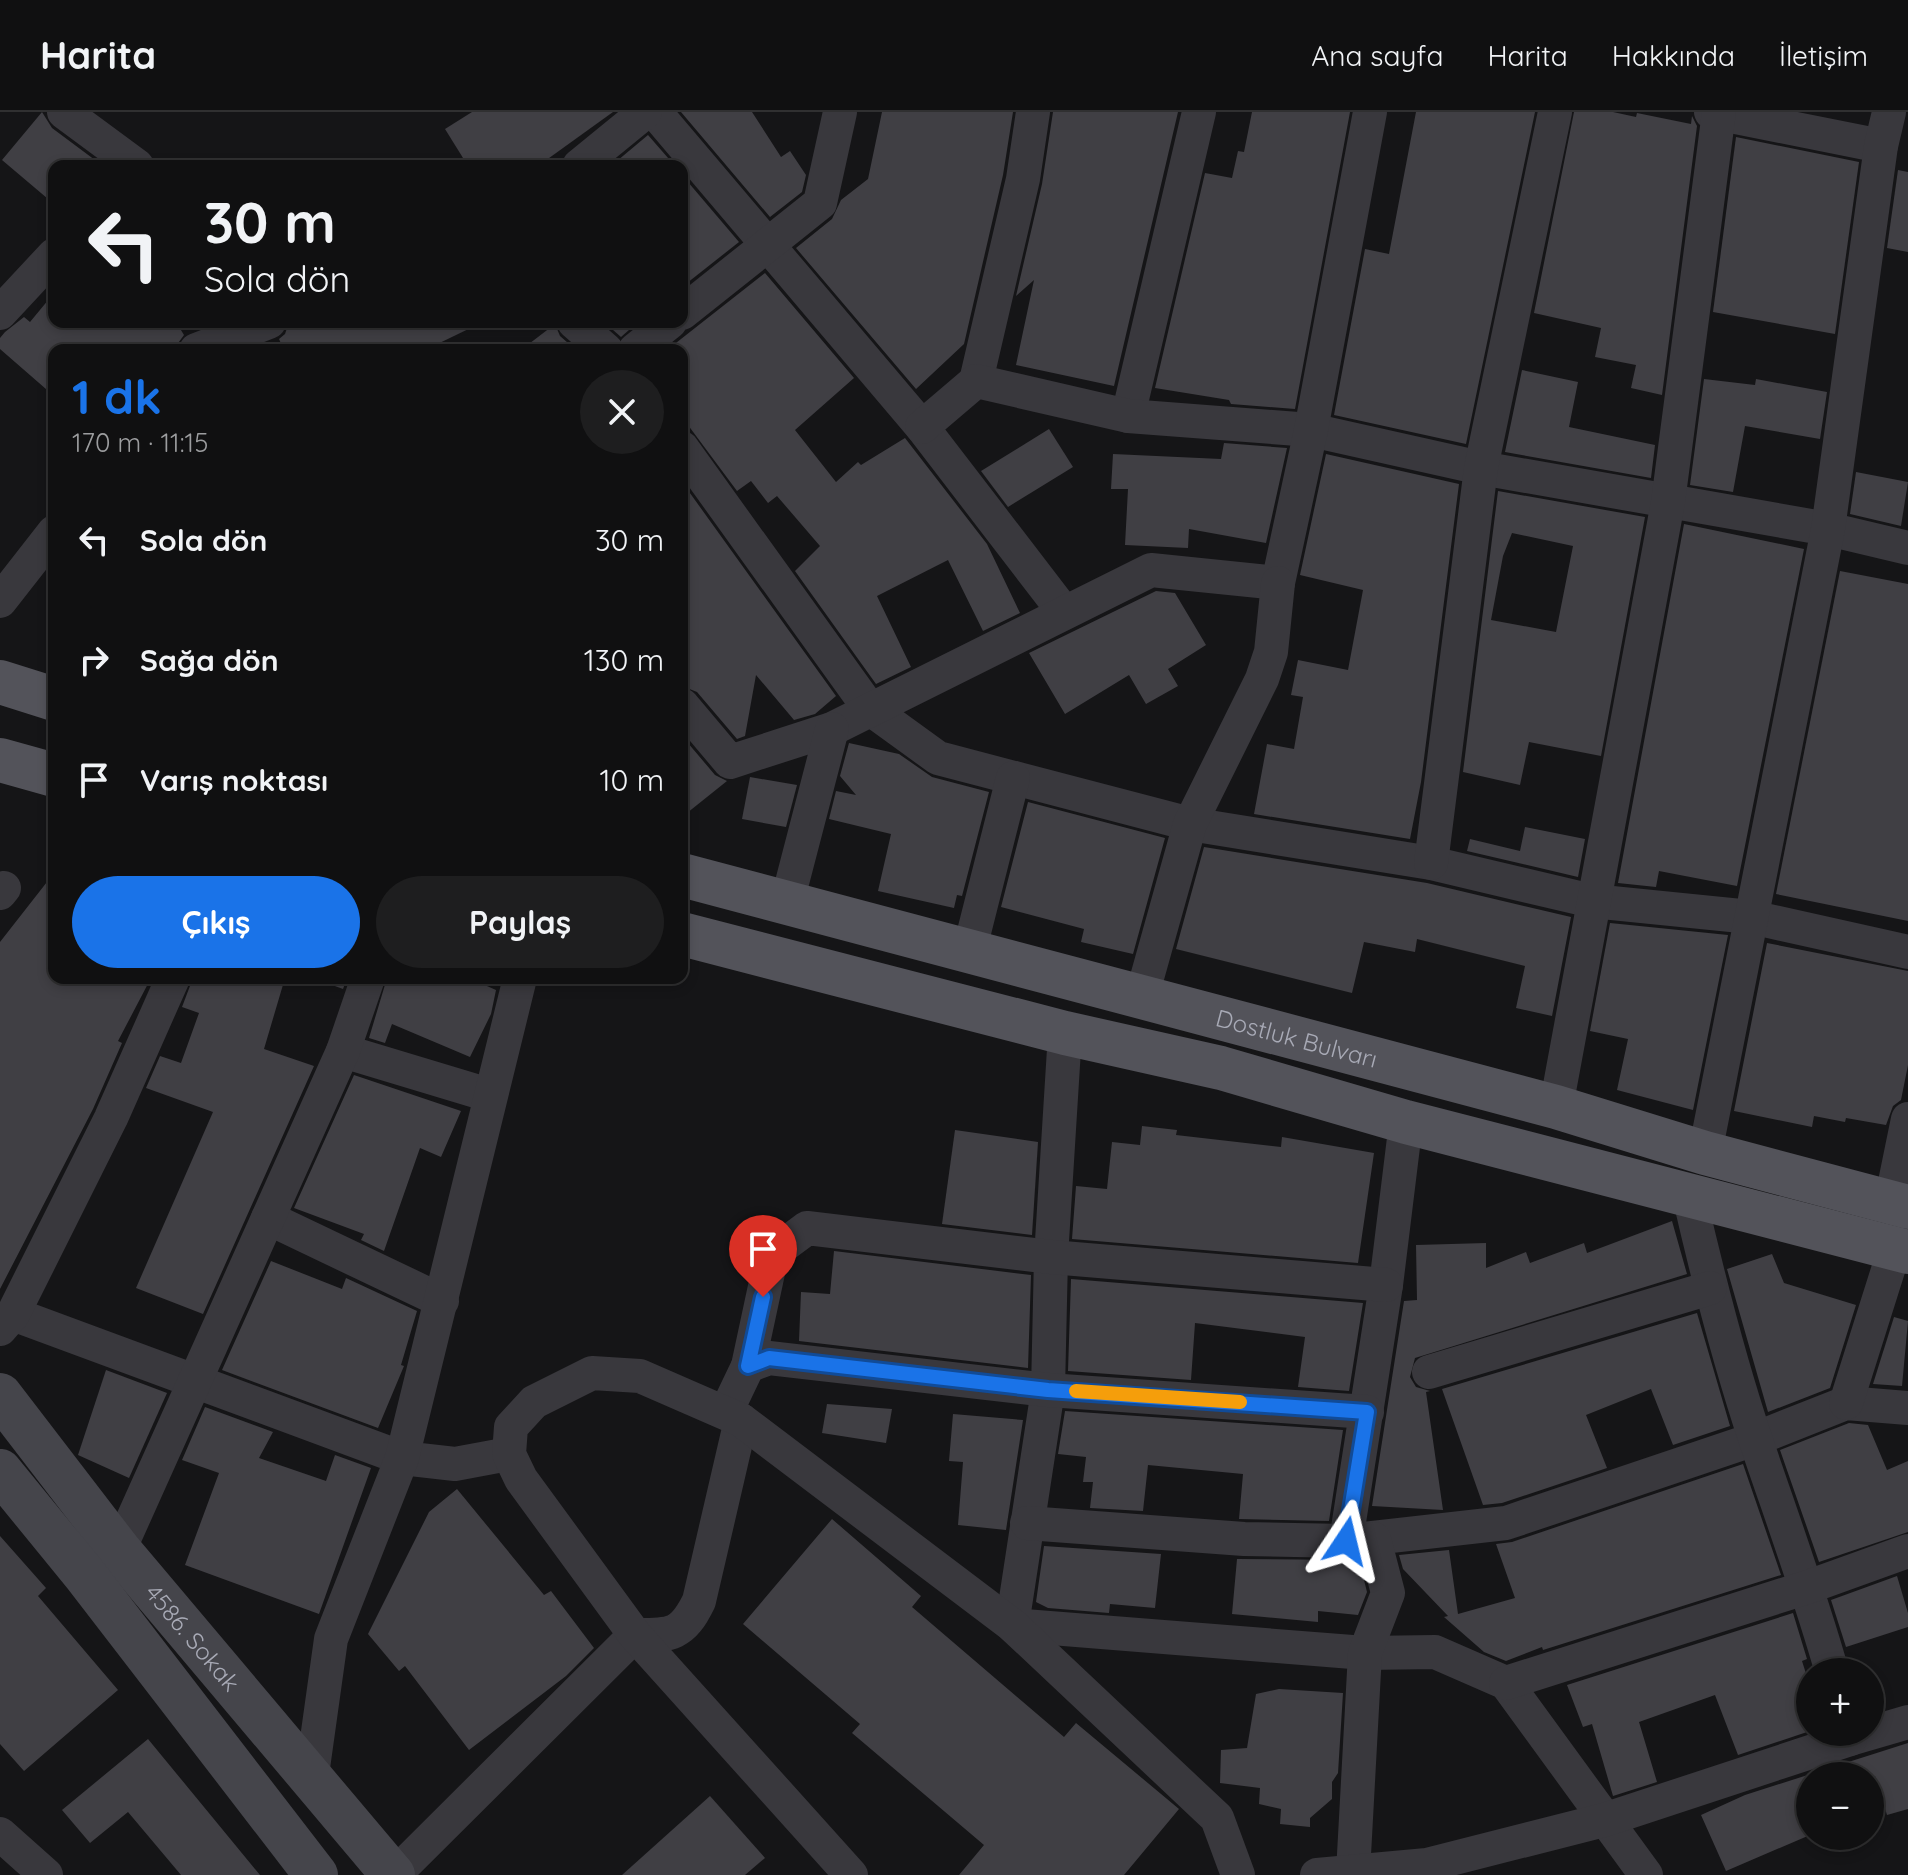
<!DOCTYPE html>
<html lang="tr">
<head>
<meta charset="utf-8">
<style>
  :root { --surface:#101011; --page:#1e1e1f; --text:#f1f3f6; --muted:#9c9d9f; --line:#303031; --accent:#1a73e8 }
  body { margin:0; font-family:Quicksand,sans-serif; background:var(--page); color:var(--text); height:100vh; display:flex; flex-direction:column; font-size:30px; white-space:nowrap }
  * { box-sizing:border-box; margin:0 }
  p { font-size:26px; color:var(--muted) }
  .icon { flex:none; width:44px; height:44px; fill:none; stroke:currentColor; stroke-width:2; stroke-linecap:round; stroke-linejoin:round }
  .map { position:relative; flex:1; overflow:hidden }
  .side { position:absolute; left:48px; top:232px; width:640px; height:640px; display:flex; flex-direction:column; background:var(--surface); border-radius:16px; box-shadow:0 4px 12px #0003,0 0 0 2px var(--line) }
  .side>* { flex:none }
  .guide { position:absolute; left:48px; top:48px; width:640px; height:168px; border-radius:16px; box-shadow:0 4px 12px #0003,0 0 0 2px var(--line); background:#101011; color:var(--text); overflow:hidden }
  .fabs { position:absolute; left:1796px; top:1546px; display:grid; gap:16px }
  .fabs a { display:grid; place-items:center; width:88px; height:88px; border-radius:50%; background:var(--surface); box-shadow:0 4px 12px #0003,0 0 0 2px var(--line); font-size:40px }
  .pin { position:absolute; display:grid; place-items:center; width:68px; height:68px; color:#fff; margin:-82px -34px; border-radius:50% 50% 50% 0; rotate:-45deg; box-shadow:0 0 8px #0007 }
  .pin .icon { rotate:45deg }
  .me { position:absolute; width:88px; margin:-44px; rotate:10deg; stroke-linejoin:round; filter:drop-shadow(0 0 6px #0008) }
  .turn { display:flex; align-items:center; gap:28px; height:168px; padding:0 24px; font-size:36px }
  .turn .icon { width:104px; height:104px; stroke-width:2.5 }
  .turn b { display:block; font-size:56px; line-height:68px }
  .round { display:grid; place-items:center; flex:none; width:84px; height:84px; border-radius:42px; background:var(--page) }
  .headline { display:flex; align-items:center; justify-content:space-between; height:136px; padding:0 24px }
  h1 { font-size:48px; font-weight:700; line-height:60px; color:var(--accent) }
  .action { display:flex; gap:16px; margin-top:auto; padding:16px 24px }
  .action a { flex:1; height:92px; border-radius:48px; background:var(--accent); color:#fff; font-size:32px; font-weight:700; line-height:92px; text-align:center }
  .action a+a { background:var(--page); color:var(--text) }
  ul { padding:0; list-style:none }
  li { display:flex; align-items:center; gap:24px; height:120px; padding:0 24px }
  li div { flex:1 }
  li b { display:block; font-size:30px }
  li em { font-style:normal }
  header { display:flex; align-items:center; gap:48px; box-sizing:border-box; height:112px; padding:0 40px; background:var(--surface); border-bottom:2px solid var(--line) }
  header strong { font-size:38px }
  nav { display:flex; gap:44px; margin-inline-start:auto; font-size:28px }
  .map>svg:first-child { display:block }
</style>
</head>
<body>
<header>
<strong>Harita</strong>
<nav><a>Ana sayfa</a><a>Harita</a><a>Hakkında</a><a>İletişim</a></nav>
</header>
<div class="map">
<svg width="1908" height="1763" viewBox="0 0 1908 1763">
  <rect width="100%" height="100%" fill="#151517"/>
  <g fill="#403f44" fill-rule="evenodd">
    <path d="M42 0 52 16 103 54H54V92L2 48Z"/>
    <path d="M472 0H613L538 54H468L445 17Z"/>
    <path d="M681 0H752L781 45 790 39 806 63 802 80 770 105Z"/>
    <path d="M882 0H1013L1003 63 964 232 916 277 796 136 832 107 841 88 868 67Z"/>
    <path d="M1053 0H1178L1114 274 1016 253 1034 168 1016 184 1042 72Z"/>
    <path d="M1252 0H1350L1295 297 1231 292 1229 288 1155 276 1205 61 1232 66 1238 39 1244 40Z"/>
    <path d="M1416 0H1535L1466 332 1334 303 1365 137 1389 142Z"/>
    <path d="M1574 0H1613L1636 5 1637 1 1691 12 1692 4 1697 14 1662 283 1631 276 1636 253 1595 245 1601 216 1534 201Z"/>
    <path d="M648 23 675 54H611Z"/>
    <path d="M1736 25 1859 50 1835 222 1713 200Z"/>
    <path d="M1898 58 1908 60V140L1887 136Z"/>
    <path d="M682 63 739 130 682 175Z"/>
    <path d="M765 161 854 266 795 318 836 370 858 350 861 353 905 326 987 432 1020 501 983 519 948 448 877 484 911 555 876 572 795 459 820 434 777 384 768 391 751 369 737 379 682 305V238H667Z"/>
    <path d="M54 181V210H176L184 223 173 238H54V284L0 237V226L5 220 24 205 30 210Z"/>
    <path d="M289 210H483L425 238H284L279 227 285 222Z"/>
    <path d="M604 210H638L621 225Z"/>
    <path d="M555 212 560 224 576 238H521Z"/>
    <path d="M1522 258 1578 270 1569 315 1655 333 1651 366 1505 340Z"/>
    <path d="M1704 267 1755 273 1756 267 1827 280 1820 327 1745 314 1733 380 1690 373Z"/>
    <path d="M1049 317 1073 355 1008 395 981 359Z"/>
    <path d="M1224 331 1287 336 1266 431 1189 417 1188 436 1125 433 1128 377H1111L1113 342 1221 347Z"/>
    <path d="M1326 342 1459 372 1421 670 1410 727 1254 702 1267 632 1294 637 1303 585 1291 583 1298 548 1348 558 1363 478 1300 463Z"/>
    <path d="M1856 360 1908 370 1901 414 1850 402Z"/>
    <path d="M682 370 836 584 815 602 794 608 756 563 745 624 737 627 697 580 682 574Z"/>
    <path d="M1498 379 1645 405 1601 644 1529 630 1520 673 1463 660ZM1512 421 1573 434 1556 520 1491 508 1503 444Z"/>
    <path d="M1684 412 1804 437 1737 774 1659 759 1656 775 1618 771Z"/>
    <path d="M1840 459 1908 472V809L1776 782Z"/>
    <path d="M1156 479 1175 481 1206 533 1168 557 1178 574 1146 592 1129 563 1065 602 1029 541Z"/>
    <path d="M682 624 715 663 727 669 682 705Z"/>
    <path d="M849 631 899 642 932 665 989 680 962 784 957 783 954 796 878 779 891 722 829 707 836 679 856 683 840 664Z"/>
    <path d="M750 665 797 673 786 715 742 707Z"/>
    <path d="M1028 690 1165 726 1133 842 1081 830 1084 817 1001 795Z"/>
    <path d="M1525 715 1585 727 1578 765 1467 739 1470 727 1520 739Z"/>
    <path d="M1204 735 1427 771 1571 805 1552 904 1516 896 1525 854 1417 827 1415 840 1364 830 1352 881 1176 837Z"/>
    <path d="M54 761V866H151L118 929 122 931 93 997 0 1177V830Z"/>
    <path d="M1610 811 1728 823 1693 998 1617 978 1628 927 1590 919Z"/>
    <path d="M1767 831 1908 859V953L1901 988 1893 994 1886 1013 1846 1006 1845 1010 1814 1004 1812 1015 1734 999Z"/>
    <path d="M193 866H285L264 937 314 954 203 1202 136 1176 213 1000 146 976 160 944 181 951 199 901 182 895Z"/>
    <path d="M324 866H347L343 877 324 870Z"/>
    <path d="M387 866H469L496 878 491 902 470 945 392 912 385 931 369 926Z"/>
    <path d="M354 963 461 999 441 1045 420 1036 384 1139 361 1128 364 1122 294 1096Z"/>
    <path d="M1142 1014 1177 1018 1176 1023 1281 1035 1282 1025 1374 1041 1358 1151 1072 1127 1076 1074 1107 1077 1112 1030 1140 1033Z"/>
    <path d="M955 1018 1038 1030 1032 1123 942 1112Z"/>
    <path d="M1672 1109 1687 1162 1415 1246 1410 1265 1416 1275 1430 1279 1426 1280 1443 1398 1372 1394 1404 1189 1417 1188 1416 1133 1486 1131V1156L1526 1140 1530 1151 1584 1131 1587 1141Z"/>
    <path d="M834 1139 1031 1163 1028 1256 799 1229 801 1180 830 1182Z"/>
    <path d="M1772 1142 1784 1171 1856 1193 1830 1276 1768 1300 1727 1157Z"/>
    <path d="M271 1149 342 1177 346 1166 417 1199 401 1253 404 1254 378 1316 222 1258Z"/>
    <path d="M1071 1167 1363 1191 1349 1279 1298 1275 1305 1225 1195 1211 1191 1268 1068 1259Z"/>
    <path d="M1697 1201 1730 1314 1673 1333 1651 1277 1586 1303 1607 1356 1502 1391 1483 1393 1442 1277Z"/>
    <path d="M1894 1205 1908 1209 1902 1274 1873 1272Z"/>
    <path d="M106 1258 167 1281 129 1366 78 1343Z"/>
    <path d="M827 1292 892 1297 886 1331 822 1321Z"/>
    <path d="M205 1295 273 1320 259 1346 326 1369 335 1343 371 1356 319 1502 185 1453 219 1361 182 1348Z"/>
    <path d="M1065 1299 1343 1318 1329 1409 1239 1407 1243 1362 1148 1353 1143 1399 1090 1396 1093 1370H1083L1086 1345 1058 1342Z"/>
    <path d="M953 1302 1023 1308 1006 1418 958 1413 963 1350 949 1349Z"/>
    <path d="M1849 1311 1868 1313 1887 1358 1908 1349V1420L1819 1450 1780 1338Z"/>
    <path d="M1743 1352 1781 1463 1543 1538 1542 1535 1506 1549 1484 1540 1444 1505 1448 1504 1403 1457 1399 1443 1449 1438 1458 1502 1515 1486 1496 1432 1512 1430Z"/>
    <path d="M457 1377 544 1483 551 1479 594 1536 566 1564 469 1638 405 1554 399 1559 368 1522 429 1400Z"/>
    <path d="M832 1407 921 1484 912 1495 1064 1625 1076 1611 1179 1697 1124 1763H959L984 1733 852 1621 860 1612 743 1512Z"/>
    <path d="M0 1424 46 1476 38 1484 118 1578 24 1659 0 1632Z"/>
    <path d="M1044 1434 1161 1442 1155 1496 1110 1492 1109 1501 1048 1496 1036 1490Z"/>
    <path d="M1237 1447 1359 1448 1367 1480 1358 1503 1318 1499V1510L1232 1502Z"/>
    <path d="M1897 1464 1908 1501V1515L1846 1535 1831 1488Z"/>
    <path d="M1793 1501 1807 1547 1802 1549 1810 1574V1619L1738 1643 1715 1583 1639 1610 1657 1670 1613 1684 1592 1612 1583 1615 1567 1573Z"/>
    <path d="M1279 1577 1343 1581 1338 1661 1332 1670V1687L1310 1706V1715L1280 1712 1281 1697 1259 1692 1260 1676 1220 1671 1221 1638 1247 1636 1256 1582Z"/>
    <path d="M148 1627 260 1763H181L128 1700 90 1731 62 1698Z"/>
    <path d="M1908 1631V1697L1887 1703 1875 1664H1810V1723L1726 1759 1701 1703 1745 1683Z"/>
    <path d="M710 1684 765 1746 745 1763H622Z"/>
  </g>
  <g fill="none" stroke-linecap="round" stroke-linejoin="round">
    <g stroke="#39383d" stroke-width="34">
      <path d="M64 0 137 54"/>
      <path d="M655 0 922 315 1064 500"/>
      <path d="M1711 0 1881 34"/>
      <path d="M579 54 645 0"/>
      <path d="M0 201 54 143"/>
      <path d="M682 201 820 91 840 0"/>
      <path d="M574 210 606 238"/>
      <path d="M196 238 269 210"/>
      <path d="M635 238 670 210"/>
      <path d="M976 269 1023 67 1033 0"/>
      <path d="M1128 304 1199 0"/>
      <path d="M922 315 976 269 1128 304 1311 318 1481 356 1828 417 1908 436"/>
      <path d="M682 336 869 596 938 646 1190 712 1431 751 1592 789 1751 805 1908 840"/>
      <path d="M0 489 54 420"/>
      <path d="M682 593 730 650 832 617 1151 458 1278 471 1311 318 1370 0"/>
      <path d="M1431 751 1481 356 1555 0"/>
      <path d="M0 781 4 776"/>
      <path d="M787 790 832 617"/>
      <path d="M969 840 1013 666"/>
      <path d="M1141 887 1190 712 1262 567 1271 540 1278 471"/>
      <path d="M1065 921 1051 1145 1048 1278 1012 1513 1365 1541 1435 1540 1506 1571 1646 1763"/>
      <path d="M343 939 489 983"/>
      <path d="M1556 995 1668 390 1719 0"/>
      <path d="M1406 1010 1386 1173 1346 1429 1506 1411 1755 1327 1846 1291 1908 1296"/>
      <path d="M1705 1041 1828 417 1881 34 1889 0"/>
      <path d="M1689 1083C1708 1166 1729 1248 1756 1329 1782 1406 1810 1482 1832 1560"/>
      <path d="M1891 1090 1908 1007"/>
      <path d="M268 1106 442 1189"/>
      <path d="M13 1202 402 1346 455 1352 509 1342"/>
      <path d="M0 1217 13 1202 111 1006 173 866"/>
      <path d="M748 1254 772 1142 807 1116 1051 1145 1386 1173"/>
      <path d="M1429 1260 1710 1176"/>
      <path d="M1846 1291 1895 1136"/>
      <path d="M726 1300 748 1254 769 1246 1048 1278 1367 1300"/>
      <path d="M1027 1411 1244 1427 1346 1429"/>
      <path d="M119 1438 343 939 368 866"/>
      <path d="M1506 1571 1808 1475 1908 1439"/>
      <path d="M1848 1620 1850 1627 1908 1610"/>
      <path d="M311 1670 331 1527 402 1346 520 866"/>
      <path d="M0 1722 46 1763"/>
      <path d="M1353 1761 1365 1541 1388 1481 1374 1427"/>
      <path d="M394 1763 635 1523C671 1523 682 1524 699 1489L741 1308"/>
      <path d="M851 1763 635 1523 521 1367 509 1342 511 1315 534 1290 592 1261 640 1264 741 1308 1012 1513 1217 1706 1238 1763"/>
      <path d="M1317 1763 1427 1753 1604 1708 1850 1627"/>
    </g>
    <g stroke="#45454b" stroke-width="44">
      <path id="s1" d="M0 1283 119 1438 393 1763"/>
      <path d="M0 1359 85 1463 316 1763"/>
    </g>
    <g stroke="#53535a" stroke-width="44">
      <path d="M0 570 54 587"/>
      <path d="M0 648 54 663"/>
      <path id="s2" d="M682 763 1556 995 1705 1041 1908 1095"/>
      <path d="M682 822 1065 921 1221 956 1406 1010 1908 1140"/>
    </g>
  </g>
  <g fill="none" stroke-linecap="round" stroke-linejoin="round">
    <g stroke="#114b97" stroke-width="20">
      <path id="route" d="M763 1185 748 1254 769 1246 1048 1278 1367 1300 1346 1429"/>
    </g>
    <use href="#route" stroke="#1a73e8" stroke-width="14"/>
    <path stroke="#f59e0b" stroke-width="14" d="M1076 1279 1240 1290"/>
  </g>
  <g text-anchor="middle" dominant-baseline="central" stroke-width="7" stroke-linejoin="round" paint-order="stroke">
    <g font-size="24" fill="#a8aab6" stroke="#101012">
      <text stroke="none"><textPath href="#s2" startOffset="636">Dostluk Bulvarı</textPath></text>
      <text stroke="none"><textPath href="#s1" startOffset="310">4586. Sokak</textPath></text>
    </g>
  </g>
</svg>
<div class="fabs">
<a>+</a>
<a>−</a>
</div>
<div class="pin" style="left:763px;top:1185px;background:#d93025"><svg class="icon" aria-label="arrive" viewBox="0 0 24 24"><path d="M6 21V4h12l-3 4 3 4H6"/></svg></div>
<svg class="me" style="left:1346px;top:1429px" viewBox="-20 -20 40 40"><path d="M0-17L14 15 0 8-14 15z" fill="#1a73e8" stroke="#fff" stroke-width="4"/></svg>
<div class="guide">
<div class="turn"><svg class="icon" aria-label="left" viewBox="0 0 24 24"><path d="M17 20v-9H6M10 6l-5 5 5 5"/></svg><div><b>30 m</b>Sola dön</div></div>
</div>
<section class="side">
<div class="headline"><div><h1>1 dk</h1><p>170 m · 11:15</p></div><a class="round"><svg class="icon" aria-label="close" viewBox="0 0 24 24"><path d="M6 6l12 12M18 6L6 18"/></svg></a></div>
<ul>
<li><svg class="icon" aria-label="left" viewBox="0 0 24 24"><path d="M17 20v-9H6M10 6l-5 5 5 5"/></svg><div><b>Sola dön</b></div><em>30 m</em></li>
<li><svg class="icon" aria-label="right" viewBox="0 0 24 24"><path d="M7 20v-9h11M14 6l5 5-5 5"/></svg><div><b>Sağa dön</b></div><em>130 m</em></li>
<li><svg class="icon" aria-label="arrive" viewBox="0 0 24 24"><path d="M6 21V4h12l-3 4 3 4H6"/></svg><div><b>Varış noktası</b></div><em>10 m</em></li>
</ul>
<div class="action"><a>Çıkış</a><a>Paylaş</a></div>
</section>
</div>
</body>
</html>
